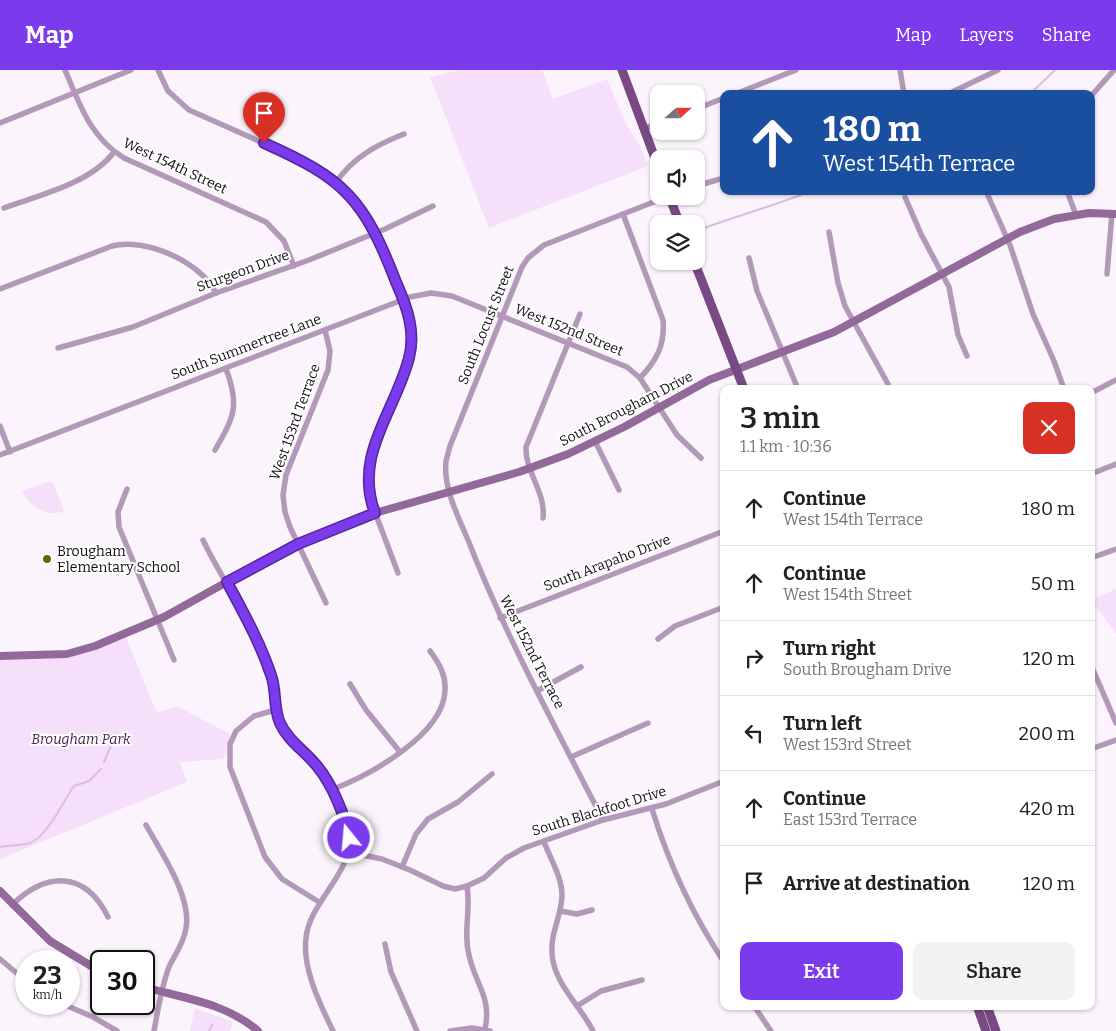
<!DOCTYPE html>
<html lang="en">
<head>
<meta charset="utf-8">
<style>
  :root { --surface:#fff; --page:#f2f2f2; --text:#202124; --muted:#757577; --line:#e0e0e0; --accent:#7c3aed }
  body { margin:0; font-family:Bitter,serif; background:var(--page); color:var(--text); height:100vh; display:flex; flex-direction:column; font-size:19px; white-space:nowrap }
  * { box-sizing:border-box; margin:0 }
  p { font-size:16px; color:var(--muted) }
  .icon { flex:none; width:28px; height:28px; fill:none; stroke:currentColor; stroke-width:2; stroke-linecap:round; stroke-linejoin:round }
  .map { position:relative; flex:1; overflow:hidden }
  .panel { position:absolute; left:720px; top:315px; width:375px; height:625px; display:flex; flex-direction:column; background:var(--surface); border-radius:10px; box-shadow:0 1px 4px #0004 }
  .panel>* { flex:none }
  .hud { position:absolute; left:720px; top:20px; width:375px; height:105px; border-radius:10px; box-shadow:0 1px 4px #0004; background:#1a4fa0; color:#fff; overflow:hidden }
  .needle { width:32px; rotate:69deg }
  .tools { position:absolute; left:650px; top:15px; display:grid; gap:10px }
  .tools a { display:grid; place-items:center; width:55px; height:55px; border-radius:10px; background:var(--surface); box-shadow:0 1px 4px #0004; font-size:25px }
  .speed { position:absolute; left:15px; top:880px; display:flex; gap:10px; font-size:25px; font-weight:700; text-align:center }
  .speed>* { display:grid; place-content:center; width:65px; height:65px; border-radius:50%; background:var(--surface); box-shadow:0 1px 4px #0004; line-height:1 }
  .speed small { font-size:12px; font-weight:400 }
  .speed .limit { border:2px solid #111; border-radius:8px; background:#fff; color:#111 }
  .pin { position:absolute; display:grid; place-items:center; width:42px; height:42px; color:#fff; margin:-51px -21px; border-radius:50% 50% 50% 0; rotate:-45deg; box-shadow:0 0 5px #0007 }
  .pin .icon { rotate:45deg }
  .me { position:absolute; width:55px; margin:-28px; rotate:343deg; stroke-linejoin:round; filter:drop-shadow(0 0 4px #0008) }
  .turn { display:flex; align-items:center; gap:18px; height:105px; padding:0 20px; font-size:22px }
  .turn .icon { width:65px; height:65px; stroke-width:2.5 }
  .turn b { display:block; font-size:35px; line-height:42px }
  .round { display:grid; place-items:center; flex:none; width:52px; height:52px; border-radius:10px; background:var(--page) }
  .summary { display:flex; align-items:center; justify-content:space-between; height:85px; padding:0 20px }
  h1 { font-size:30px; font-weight:600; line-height:38px }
  .primary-button { display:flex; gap:10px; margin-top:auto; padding:10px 20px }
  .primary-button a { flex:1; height:58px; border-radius:10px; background:var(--accent); color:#fff; font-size:20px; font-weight:600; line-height:58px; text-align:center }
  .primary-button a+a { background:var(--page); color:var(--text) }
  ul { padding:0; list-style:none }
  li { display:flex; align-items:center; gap:15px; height:75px; padding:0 20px; border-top:1px solid var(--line) }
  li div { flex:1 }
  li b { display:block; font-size:19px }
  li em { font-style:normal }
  header { display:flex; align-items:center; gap:30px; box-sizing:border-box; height:70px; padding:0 25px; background:var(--accent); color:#fff }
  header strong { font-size:24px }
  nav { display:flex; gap:28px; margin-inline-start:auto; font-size:18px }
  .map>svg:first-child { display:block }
</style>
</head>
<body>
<header>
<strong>Map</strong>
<nav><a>Map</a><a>Layers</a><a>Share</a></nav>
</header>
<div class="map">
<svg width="1116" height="961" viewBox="0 0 1116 961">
  <rect width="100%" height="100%" fill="#fcf4fd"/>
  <g fill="#f6dffb">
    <path d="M460 0H542L553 29 607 9 626 54 640 76 648 96 489 158 430 7Z"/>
    <path d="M50 411 53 413 64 441C46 448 31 437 22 421Z"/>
    <path d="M1116 519V564L1092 530Z"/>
    <path d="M126 568 157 643 177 636 230 664 224 689 180 692 187 712 0 789V590L74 586Z"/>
    <path d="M195 938 233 952 230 961H190Z"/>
  </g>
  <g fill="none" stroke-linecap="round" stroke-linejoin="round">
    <g stroke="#ddbce4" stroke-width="2">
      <path d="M1030 24 1055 0"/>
      <path d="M699 160C736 146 774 136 811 121"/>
      <path d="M104 692 116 664"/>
      <path d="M0 777C9 775 21 776 30 773 47 767 64 730 74 716L89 711 101 699"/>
      <path d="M209 961 212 955"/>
    </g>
    <g stroke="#b398b9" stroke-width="5.5">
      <path d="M65 0C80 35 90 67 124 88L266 152 284 171 294 196"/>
      <path d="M158 0 168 21 189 40 299 89 336 112 357 133 376 163 404 230 411 254 408 290 377 368 368 399 369 423 373 437 398 503"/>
      <path d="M900 0 904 24"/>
      <path d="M735 24 796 0"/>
      <path d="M948 24 998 0"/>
      <path d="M1091 26 1114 0"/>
      <path d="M696 39 724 28"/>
      <path d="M0 53 131 0"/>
      <path d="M643 59 659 53"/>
      <path d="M336 112C354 87 376 75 404 64"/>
      <path d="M696 116 724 108"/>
      <path d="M986 121 1010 175 1033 244 1054 291 1064 319"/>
      <path d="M1067 121 1076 145"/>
      <path d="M905 127 921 164 949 217 958 265 967 286"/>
      <path d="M4 138C40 125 91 113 114 82"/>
      <path d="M623 144 663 250C665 275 657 290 640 308"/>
      <path d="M829 162 838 213 845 236 888 314"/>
      <path d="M749 188 757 221 798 319"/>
      <path d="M1107 204 1112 143"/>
      <path d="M0 219 112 176C145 167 201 192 216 223"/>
      <path d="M325 260 330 281 328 300 286 405 283 425 285 442 290 457 326 533"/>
      <path d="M58 278 133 257 216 223 309 190 385 159 433 136"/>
      <path d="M1091 323 1116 310"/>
      <path d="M0 356 10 382"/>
      <path d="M595 371 619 420"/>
      <path d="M215 380C234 347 240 336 226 299"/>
      <path d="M0 385 410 227 431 223 452 226 627 297 640 308 677 365 701 388"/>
      <path d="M1091 404 1116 394"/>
      <path d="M127 419 118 442 119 457 174 590"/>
      <path d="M543 448C546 422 525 402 526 377L580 244"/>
      <path d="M203 470C221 508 246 542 262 581 266 591 271 602 273 613 275 627 274 641 280 654 288 671 303 680 315 693 330 710 342 739 348 761 357 801 310 829 306 868 302 898 320 934 333 961"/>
      <path d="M1091 488 1116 479"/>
      <path d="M500 548 724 461"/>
      <path d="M658 569 675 556 724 537"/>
      <path d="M1091 595 1116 653"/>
      <path d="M350 614 366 640 400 682"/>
      <path d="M537 621 581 597"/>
      <path d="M275 640 254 646 236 661 230 674V697L265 787 282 809 319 832"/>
      <path d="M1091 679 1116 670"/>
      <path d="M571 687 648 653"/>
      <path d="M331 720C368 706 444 665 445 620 446 605 439 593 430 581"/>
      <path d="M652 739C669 794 692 844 724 892"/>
      <path d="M603 750C556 658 506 567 468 470 458 446 443 418 446 391L450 376 522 197 528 188 544 175 669 126"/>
      <path d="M146 755C161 782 192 827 186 858 184 873 175 884 169 897 161 918 158 940 154 961"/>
      <path d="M544 772C551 790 562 807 562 826 561 850 548 865 553 891 558 917 581 937 593 961"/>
      <path d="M348 782 382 789 410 800 443 816 455 819 467 816 484 808 506 788 524 778 603 750 666 734 724 711"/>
      <path d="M402 797 416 764 428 749 458 732 492 704"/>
      <path d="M467 816C471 840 463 862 469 885 475 914 492 927 485 959"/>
      <path d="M12 835C46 802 85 800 108 847"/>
      <path d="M560 841 577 844 592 840"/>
      <path d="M385 874 391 902 417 961"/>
      <path d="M0 889 26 911"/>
      <path d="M63 934 93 947 117 961"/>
      <path d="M577 936 601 921 642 910"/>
      <path d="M754 936 771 961"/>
      <path d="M450 961 472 958 490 961"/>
    </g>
    <g stroke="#926a9a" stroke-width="8">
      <path d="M0 586 67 584 95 576 164 547 270 488 326 462 375 443 519 402 568 384 624 357 709 310 834 262 1020 162 1054 149 1089 143 1116 144"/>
      <path d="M0 821 50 871 101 902"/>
      <path d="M144 917C183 928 226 933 258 961"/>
    </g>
    <g stroke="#794984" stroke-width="9">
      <path d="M622 0 659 99"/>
      <path d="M669 126 680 154"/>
      <path d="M694 191 744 319"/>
      <path d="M977 936 986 961"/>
      <path d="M987 936 996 961"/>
    </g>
  </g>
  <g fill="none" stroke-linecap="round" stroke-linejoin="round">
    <g stroke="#51269a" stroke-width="12">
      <path id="route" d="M264 73C345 109 364 129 396 212 407 237 416 261 409 288 395 342 353 385 375 443L298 474 227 512C243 542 260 572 271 605 277 621 273 638 280 653 288 671 305 681 317 696 332 714 345 745 349 768"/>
    </g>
    <use href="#route" stroke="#7c3aed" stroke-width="9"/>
  </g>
  <circle fill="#666701" stroke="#fff" stroke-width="2" cx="47" cy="489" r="5"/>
  <g text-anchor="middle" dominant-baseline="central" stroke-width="4" stroke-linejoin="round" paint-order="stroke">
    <g font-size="14" fill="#120e13" stroke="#fff">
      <text transform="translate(175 96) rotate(25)">West 154th Street</text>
      <text transform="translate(243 201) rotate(-20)">Sturgeon Drive</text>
      <text transform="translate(486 255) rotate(-68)">South Locust Street</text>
      <text transform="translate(569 260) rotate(22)">West 152nd Street</text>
      <text transform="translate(246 277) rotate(-21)">South Summertree Lane</text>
      <text transform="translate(626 339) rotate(-27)">South Brougham Drive</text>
      <text transform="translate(295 352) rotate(-70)">West 153rd Terrace</text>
      <text transform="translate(607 493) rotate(-21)">South Arapaho Drive</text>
      <text transform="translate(532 582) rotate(63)">West 152nd Terrace</text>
      <text transform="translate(599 741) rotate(-17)">South Blackfoot Drive</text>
    </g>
    <g font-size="14" fill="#120e13" stroke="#fff" text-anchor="start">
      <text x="57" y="481">Brougham<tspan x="57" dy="16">Elementary School</tspan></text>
    </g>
    <g font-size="14" font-style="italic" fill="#451d4e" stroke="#fff">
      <text x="81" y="669">Brougham Park</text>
    </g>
  </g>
</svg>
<div class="tools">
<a><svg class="needle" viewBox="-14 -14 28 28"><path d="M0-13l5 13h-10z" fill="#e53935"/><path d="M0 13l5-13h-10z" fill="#757577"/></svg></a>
<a><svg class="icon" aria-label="sound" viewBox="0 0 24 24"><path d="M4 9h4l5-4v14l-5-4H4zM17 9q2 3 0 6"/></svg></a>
<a><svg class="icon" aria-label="layers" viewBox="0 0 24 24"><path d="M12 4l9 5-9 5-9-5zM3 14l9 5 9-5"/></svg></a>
</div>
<div class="speed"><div>23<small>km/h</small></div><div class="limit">30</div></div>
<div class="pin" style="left:264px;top:73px;background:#d93025"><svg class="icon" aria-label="arrive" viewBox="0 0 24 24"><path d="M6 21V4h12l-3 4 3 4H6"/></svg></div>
<svg class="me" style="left:349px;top:768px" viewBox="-20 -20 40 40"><circle r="17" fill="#7c3aed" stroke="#fff" stroke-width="3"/><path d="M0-11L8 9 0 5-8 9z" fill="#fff"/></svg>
<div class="hud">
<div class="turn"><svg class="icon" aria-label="ahead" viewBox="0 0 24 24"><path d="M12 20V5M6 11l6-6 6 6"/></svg><div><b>180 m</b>West 154th Terrace</div></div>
</div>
<section class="panel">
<div class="summary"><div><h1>3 min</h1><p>1.1 km · 10:36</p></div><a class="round" style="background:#d93025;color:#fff"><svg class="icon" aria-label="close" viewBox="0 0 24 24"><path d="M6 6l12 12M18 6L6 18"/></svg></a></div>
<ul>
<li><svg class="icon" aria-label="ahead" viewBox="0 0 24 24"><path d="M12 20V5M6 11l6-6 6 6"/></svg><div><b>Continue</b><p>West 154th Terrace</p></div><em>180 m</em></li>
<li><svg class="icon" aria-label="ahead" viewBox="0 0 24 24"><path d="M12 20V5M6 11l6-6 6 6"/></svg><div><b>Continue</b><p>West 154th Street</p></div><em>50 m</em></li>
<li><svg class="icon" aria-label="right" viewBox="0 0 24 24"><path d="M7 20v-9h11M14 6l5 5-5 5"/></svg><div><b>Turn right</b><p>South Brougham Drive</p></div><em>120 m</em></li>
<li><svg class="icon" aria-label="left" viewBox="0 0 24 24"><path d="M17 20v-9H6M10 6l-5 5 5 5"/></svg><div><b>Turn left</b><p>West 153rd Street</p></div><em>200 m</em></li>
<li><svg class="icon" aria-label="ahead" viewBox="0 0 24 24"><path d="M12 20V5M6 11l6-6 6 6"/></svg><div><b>Continue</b><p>East 153rd Terrace</p></div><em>420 m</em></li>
<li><svg class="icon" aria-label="arrive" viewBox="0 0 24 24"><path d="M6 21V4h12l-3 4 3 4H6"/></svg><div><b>Arrive at destination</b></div><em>120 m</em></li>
</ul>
<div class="primary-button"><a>Exit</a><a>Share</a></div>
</section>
</div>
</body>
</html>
